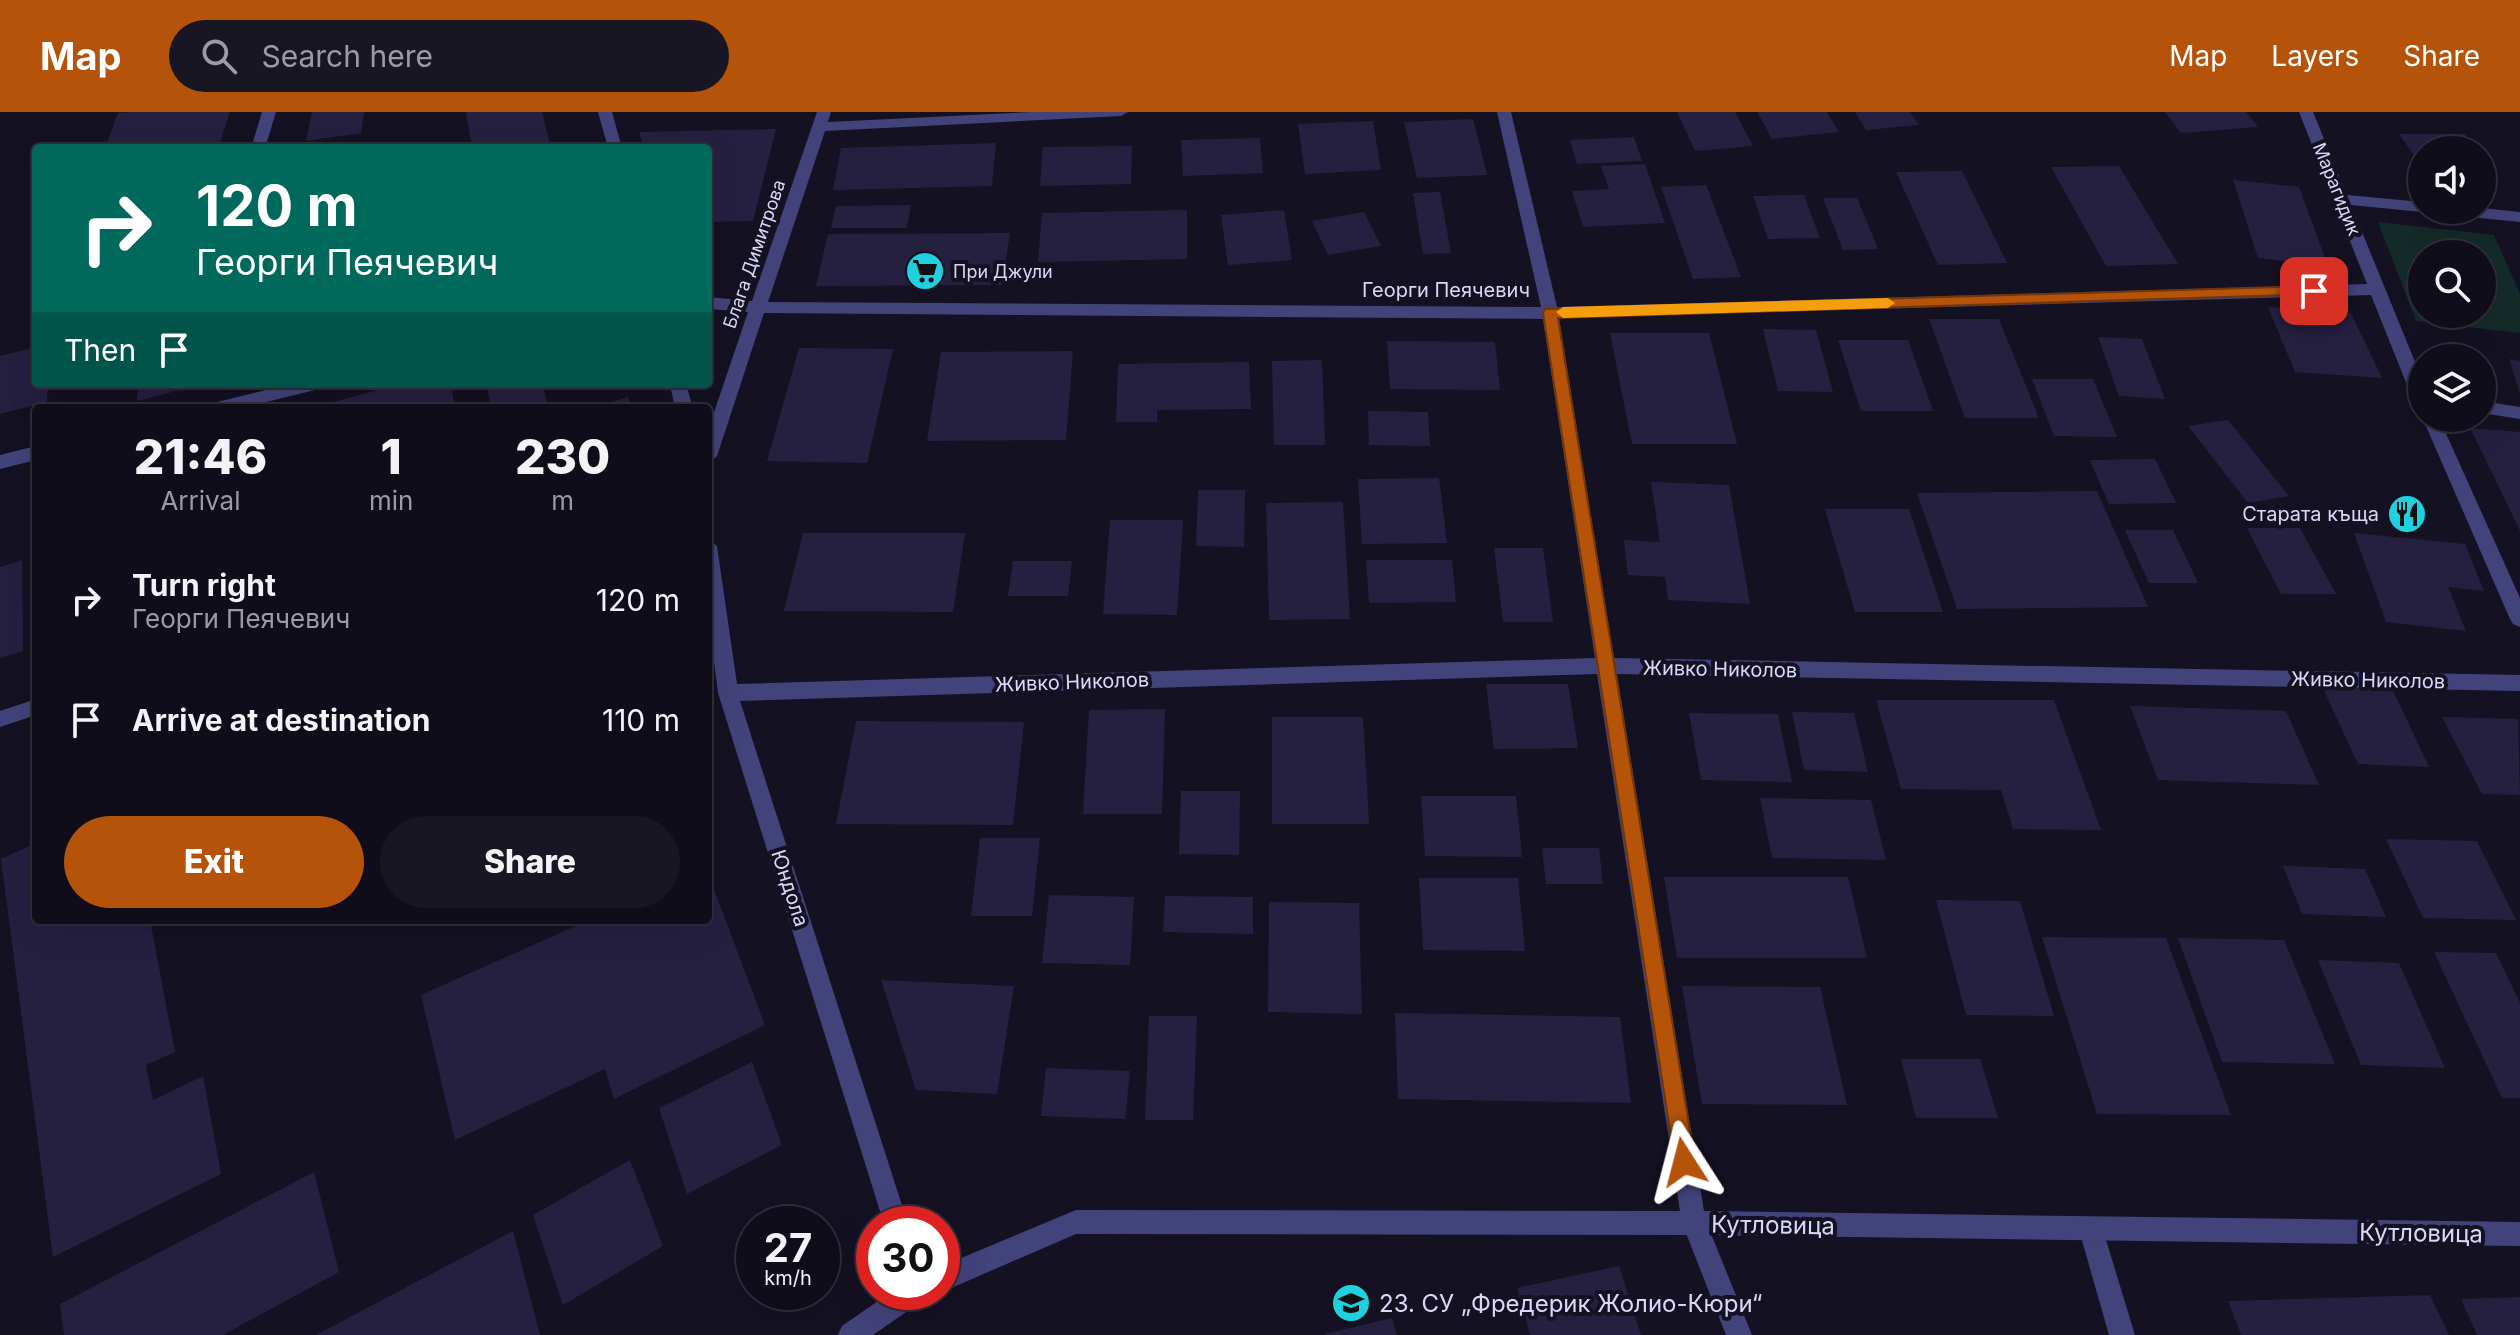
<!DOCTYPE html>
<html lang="en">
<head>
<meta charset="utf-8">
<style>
  :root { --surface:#0f0d1a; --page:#181623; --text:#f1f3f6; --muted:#9b9ca2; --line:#2f2d39; --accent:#b45309 }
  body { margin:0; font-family:Inter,sans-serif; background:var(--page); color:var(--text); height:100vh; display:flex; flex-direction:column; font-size:30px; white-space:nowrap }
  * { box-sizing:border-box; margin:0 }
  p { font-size:26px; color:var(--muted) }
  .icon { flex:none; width:44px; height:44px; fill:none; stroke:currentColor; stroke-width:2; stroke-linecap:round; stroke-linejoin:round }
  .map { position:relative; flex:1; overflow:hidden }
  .panel { position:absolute; left:32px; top:292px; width:680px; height:520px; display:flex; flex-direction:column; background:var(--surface); border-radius:8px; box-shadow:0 8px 32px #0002,0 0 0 2px var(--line) }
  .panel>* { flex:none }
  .hud { position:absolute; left:32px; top:32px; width:680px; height:244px; border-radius:8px; box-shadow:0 8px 32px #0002,0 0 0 2px var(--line); background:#00695c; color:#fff; overflow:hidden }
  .fabs { position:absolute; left:2408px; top:24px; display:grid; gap:16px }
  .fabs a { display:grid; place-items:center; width:88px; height:88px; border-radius:50%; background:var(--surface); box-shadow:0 8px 32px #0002,0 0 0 2px var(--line); font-size:40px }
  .speed { position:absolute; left:736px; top:1094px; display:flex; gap:16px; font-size:40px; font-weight:700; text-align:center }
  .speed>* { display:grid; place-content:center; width:104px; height:104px; border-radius:50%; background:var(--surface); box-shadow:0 8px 32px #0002,0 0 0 2px var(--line); line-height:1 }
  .speed small { font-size:20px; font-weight:400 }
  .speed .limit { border:12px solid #d22; background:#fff; color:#111 }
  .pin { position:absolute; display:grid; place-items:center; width:68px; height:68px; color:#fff; margin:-34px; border-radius:16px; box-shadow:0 4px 12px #0006 }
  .me { position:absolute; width:88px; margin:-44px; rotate:351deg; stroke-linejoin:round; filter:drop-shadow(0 0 6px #0008) }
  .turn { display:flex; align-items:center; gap:28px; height:168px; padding:0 32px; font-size:36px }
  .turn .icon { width:104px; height:104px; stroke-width:2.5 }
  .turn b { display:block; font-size:56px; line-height:68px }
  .then { display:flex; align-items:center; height:76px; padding:0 32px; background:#0003; gap:16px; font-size:30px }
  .eta { display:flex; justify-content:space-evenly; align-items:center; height:136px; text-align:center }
  .eta b { font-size:48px; font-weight:800; line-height:56px }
  .cta { display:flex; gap:16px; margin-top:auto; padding:16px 32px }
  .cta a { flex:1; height:92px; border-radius:48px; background:var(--accent); color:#fff; font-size:32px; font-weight:800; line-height:92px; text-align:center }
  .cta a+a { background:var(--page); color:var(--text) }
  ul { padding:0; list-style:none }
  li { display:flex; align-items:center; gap:24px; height:120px; padding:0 32px }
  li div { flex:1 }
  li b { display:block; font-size:30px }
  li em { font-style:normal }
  header { display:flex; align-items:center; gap:48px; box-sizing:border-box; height:112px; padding:0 40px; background:var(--accent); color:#fff }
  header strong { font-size:38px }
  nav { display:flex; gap:44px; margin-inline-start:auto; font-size:28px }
  .search { width:560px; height:72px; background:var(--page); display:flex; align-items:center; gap:20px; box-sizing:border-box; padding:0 28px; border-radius:44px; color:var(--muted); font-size:30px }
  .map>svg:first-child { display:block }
</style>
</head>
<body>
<header>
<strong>Map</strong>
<div class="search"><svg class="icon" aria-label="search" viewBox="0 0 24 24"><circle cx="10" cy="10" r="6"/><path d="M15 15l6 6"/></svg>Search here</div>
<nav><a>Map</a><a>Layers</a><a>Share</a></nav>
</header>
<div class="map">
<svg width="2520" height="1223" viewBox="0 0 2520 1223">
  <rect width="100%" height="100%" fill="#141122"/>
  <path fill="#152b2a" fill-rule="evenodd" d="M2378 110 2494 123 2520 182V221L2416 209ZM2422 142H2482V202H2422Z"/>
  <g fill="#252040">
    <path d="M131 0H230L218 36H105L118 1Z"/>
    <path d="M312 0H364L361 21 306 29Z"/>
    <path d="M466 0H542L551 36H472Z"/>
    <path d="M1677 0H1735L1753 34 1695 39Z"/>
    <path d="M1757 0H1827L1839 20 1772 27Z"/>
    <path d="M1855 0H1910L1919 13 1866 18Z"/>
    <path d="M2165 0H2246L2258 15 2181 21Z"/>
    <path d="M1473 7 1487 63 1417 66 1404 10Z"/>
    <path d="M1373 9 1381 58 1305 62 1298 12Z"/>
    <path d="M776 17 753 109 708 110V36H644L639 20Z"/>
    <path d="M2399 22H2465L2477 38H2422V54Z"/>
    <path d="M1634 25 1642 49 1577 52 1570 28Z"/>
    <path d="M1260 26 1263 61 1183 64 1181 28Z"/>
    <path d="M996 31 992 74 833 78 841 36Z"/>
    <path d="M1132 34 1131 72 1040 74 1043 35Z"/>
    <path d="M1645 52 1665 111 1583 115 1572 79 1609 77 1601 54Z"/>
    <path d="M2119 54 2178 152 2106 154 2051 55Z"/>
    <path d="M1962 59 2007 151 1938 153 1896 60Z"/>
    <path d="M2233 68 2299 75 2328 154 2258 146Z"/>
    <path d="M1706 73 1741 165 1693 167 1661 75Z"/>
    <path d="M1440 80 1451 141 1423 142 1413 81Z"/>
    <path d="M1804 83 1820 126 1768 127 1753 84Z"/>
    <path d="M1823 86H1857L1878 137 1843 138Z"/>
    <path d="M911 93 907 116H831L836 94Z"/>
    <path d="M1187 98V147L1038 150 1042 101Z"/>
    <path d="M1284 98 1292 148 1228 153 1221 103Z"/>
    <path d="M1364 100 1381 134 1328 143 1312 109Z"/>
    <path d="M1010 121 1002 173 816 174 828 122Z"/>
    <path d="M2268 195 2351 201 2382 266 2295 260Z"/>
    <path d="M1929 207H1999L2039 306H1965Z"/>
    <path d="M1763 217 1816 218 1833 280 1778 279Z"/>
    <path d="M1610 221H1709L1737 332H1632Z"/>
    <path d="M2098 225 2142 227 2165 287 2119 284Z"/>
    <path d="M1838 228H1908L1933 299H1861Z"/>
    <path d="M1387 229 1495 230 1500 278 1390 277Z"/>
    <path d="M36 235V272H48L47 290 0 302V244Z"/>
    <path d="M799 236 893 237 867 351 767 349Z"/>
    <path d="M1073 239 1066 328 927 329 941 240Z"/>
    <path d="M2509 247 2520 249V279H2519Z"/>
    <path d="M1322 248 1325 333H1274L1272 249Z"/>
    <path d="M1249 250 1251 297 1157 298V310H1116L1118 252Z"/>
    <path d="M2032 267H2093L2117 325 2054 324Z"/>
    <path d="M138 272H200V273L137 289Z"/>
    <path d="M377 272H451L455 296H327L326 292 378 278Z"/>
    <path d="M486 272H542L549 295 492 296Z"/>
    <path d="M628 285 631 296H595V295Z"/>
    <path d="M1368 299 1428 300 1430 334 1369 333Z"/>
    <path d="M2228 308 2289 384 2248 391 2188 314Z"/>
    <path d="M2470 316 2520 320V419L2497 371Z"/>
    <path d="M2155 347 2176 391 2109 392 2090 348Z"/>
    <path d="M1439 366 1447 431 1362 432 1358 367Z"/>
    <path d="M1651 370 1729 373 1750 492 1668 488 1665 465 1628 463 1624 428 1660 430Z"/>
    <path d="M1198 378H1245L1244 435 1196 434Z"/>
    <path d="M2097 379 2148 495 1957 497 1917 381Z"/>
    <path d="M1343 390 1350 507 1269 508 1266 391Z"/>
    <path d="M1825 397H1909L1943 500H1855Z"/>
    <path d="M1110 408H1183L1177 503 1103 502Z"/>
    <path d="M2247 416H2300L2336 482H2281Z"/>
    <path d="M2125 418H2173L2198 471H2149Z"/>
    <path d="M803 421H965L953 500 784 499Z"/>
    <path d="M2354 421 2465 432 2484 479 2448 475 2466 519 2386 510Z"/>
    <path d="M1494 436H1543L1553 510H1503Z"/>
    <path d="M22 448 23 539 0 546V455Z"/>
    <path d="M1366 448H1452L1456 490 1369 491Z"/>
    <path d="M1013 449H1072L1068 484H1008Z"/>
    <path d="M1486 572H1568L1578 636 1494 637Z"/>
    <path d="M2321 572 2391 574 2429 655 2358 652Z"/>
    <path d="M1876 588H2054L2101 718 2013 717 2001 678 1901 677Z"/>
    <path d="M2130 594 2286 599 2319 673 2158 668Z"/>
    <path d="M1165 597 1162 702H1083L1089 598Z"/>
    <path d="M1792 600 1854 601 1868 660 1804 658Z"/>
    <path d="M1689 601 1778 602 1792 670 1701 668Z"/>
    <path d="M1272 605H1363L1369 712H1272Z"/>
    <path d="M2442 605 2518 607 2520 683 2482 682Z"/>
    <path d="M856 609 1024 610 1013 713 836 712Z"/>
    <path d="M1181 679H1240L1239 743 1179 742Z"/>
    <path d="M1421 684H1516L1522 745 1425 744Z"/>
    <path d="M1760 686 1871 688 1886 748 1772 746Z"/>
    <path d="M980 726H1040L1032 804H971Z"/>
    <path d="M2386 727 2477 729 2516 808 2423 806Z"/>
    <path d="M36 731V808H150L175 940 146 953 153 988 203 964 221 1062 53 1145 1 747Z"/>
    <path d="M1542 736H1599L1603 772H1546Z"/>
    <path d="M2283 754 2365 757 2386 805 2302 802Z"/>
    <path d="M708 761 765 913 614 987 605 957 455 1028 421 883 589 808H708Z"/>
    <path d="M1664 765H1848L1867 846H1677Z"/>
    <path d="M1419 766H1518L1525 839 1423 838Z"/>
    <path d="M1049 783 1134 785 1130 853 1042 851Z"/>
    <path d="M1165 784 1253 785V822L1163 820Z"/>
    <path d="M1936 788 2020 789 2054 904 1966 903Z"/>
    <path d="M1269 790 1359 791 1362 902 1268 900Z"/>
    <path d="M2042 825 2166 826 2231 1003 2097 1002Z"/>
    <path d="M2178 826 2284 828 2335 952 2222 950Z"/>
    <path d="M2434 840 2496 841 2520 891V986H2502Z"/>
    <path d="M2318 848 2399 851 2445 956 2361 953Z"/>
    <path d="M881 868 1014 874 997 982 916 978Z"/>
    <path d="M1682 874 1820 875 1847 993 1702 992Z"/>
    <path d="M1395 901 1620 905 1631 991 1398 987Z"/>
    <path d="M1149 904H1197L1193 1008H1145Z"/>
    <path d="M1901 947H1980L1998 1006H1916Z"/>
    <path d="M752 950 782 1033 687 1082 659 996Z"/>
    <path d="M1046 956 1130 959 1125 1007 1041 1004Z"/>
    <path d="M630 1048 663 1134 563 1193 533 1103Z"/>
    <path d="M314 1060 339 1160 223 1223H64L60 1192Z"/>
    <path d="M513 1119 540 1223H316L382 1188Z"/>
    <path d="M1619 1154 1641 1223H1530L1517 1176Z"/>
    <path d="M2430 1183 2449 1223H2241L2228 1189Z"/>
    <path d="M2520 1185V1223H2477L2461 1187Z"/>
    <path d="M1392 1206 1397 1223H1325V1222Z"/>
  </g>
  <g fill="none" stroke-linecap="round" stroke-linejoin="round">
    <g fill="#43437b" fill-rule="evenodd">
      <path d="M1694 1099 1703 1102 1752 1223H1726L1682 1111 1685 1102Z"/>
      <path d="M2091 1106 2100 1109 2103 1118 2135 1223H2109L2079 1118 2082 1109Z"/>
    </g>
    <g fill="#43437b" fill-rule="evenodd">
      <path d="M262 0H276L265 36H251Z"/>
      <path d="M598 0H612L622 36H608Z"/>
      <path d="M817 0H831L828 10 1032 0H1128L1121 4 825 19 768 190 1541 195 1497 0H1511L1557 195 2367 172 2299 0H2313L2347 83 2422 90V98H2428L2422 100 2351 93 2422 267V294L2413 288 2371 183 1559 206 1614 546 2520 563V579L1617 562 1704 1099 2520 1110V1134L1694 1123 1076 1122 942 1180V1154L1076 1098 1680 1099 1597 562 740 589 908 1112H884L718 581 708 504V427L717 434 737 572 1595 546 1543 207 764 201 717 344 708 351V318L748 200 708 197V185L752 189Z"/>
      <path d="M2482 96 2520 100V110L2450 103 2442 98Z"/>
      <path d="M290 272H323L315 278 242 296H208L217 290Z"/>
      <path d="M670 272H686L693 296H675Z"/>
      <path d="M2482 289 2520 295V307L2482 301Z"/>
      <path d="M2422 305 2439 306 2520 486V515L2513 512 2510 507Z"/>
      <path d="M36 334V348L0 357V343Z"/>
      <path d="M36 587V603L0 615V599Z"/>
      <path d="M891 1180H926L922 1189 873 1223H838L842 1214Z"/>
    </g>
  </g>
  <path fill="#b45309" stroke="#753606" stroke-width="2" d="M2314 174 2321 179 2319 182 1558 206 1695 1050 1692 1057 1684 1061 1676 1057 1543 201 1545 197Z"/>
  <path fill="#f59e0b" d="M1888 186 1895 191 1888 196 1563 206 1556 200 1563 195Z"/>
  <defs>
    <g id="supermarket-disc" transform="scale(2)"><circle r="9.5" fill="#1fd1de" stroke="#141122"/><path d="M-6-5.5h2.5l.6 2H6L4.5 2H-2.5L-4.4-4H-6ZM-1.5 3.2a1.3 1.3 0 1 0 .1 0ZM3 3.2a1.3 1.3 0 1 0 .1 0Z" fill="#111"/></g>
    <g id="restaurant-disc" transform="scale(2)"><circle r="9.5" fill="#1fd1de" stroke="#141122"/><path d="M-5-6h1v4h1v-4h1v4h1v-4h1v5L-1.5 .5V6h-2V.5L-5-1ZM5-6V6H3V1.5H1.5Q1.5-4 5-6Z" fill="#111"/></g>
    <g id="school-disc" transform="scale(2)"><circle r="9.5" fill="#1fd1de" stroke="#141122"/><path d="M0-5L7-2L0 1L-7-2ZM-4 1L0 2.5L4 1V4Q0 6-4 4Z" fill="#111"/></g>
  </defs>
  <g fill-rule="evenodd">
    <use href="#supermarket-disc" x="925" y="159"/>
    <use href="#restaurant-disc" x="2407" y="402"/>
    <use href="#school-disc" x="1351" y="1191"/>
  </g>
  <g text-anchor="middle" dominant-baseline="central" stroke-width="8" stroke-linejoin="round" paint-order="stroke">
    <g font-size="18" fill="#dad8f9" stroke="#141122">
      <text transform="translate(2337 77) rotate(68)">Марагидик</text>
      <text transform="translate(754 142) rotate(-71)">Блага Димитрова</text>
    </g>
    <g font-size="18" fill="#dad8f9" stroke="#141122" text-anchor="start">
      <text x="953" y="159">При Джули</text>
    </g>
    <g font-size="20" fill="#dad8f9" stroke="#141122">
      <text x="1446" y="178">Георги Пеячевич</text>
      <text transform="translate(1720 557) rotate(1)">Живко Николов</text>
      <text transform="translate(2368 568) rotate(1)">Живко Николов</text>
      <text transform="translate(1072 570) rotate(-2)">Живко Николов</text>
      <text transform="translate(790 776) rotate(72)">Юндола</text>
    </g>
    <g font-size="20" fill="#dad8f9" stroke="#141122" text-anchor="end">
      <text x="2379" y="402">Старата къща</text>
    </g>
    <g font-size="24" fill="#dad8f9" stroke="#141122">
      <text transform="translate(1773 1113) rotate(1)">Кутловица</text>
      <text transform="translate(2421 1121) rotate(1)">Кутловица</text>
    </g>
    <g font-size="24" fill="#dad8f9" stroke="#141122" text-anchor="start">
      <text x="1379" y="1191">23. СУ „Фредерик Жолио-Кюри“</text>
    </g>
  </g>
</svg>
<div class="fabs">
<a><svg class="icon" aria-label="sound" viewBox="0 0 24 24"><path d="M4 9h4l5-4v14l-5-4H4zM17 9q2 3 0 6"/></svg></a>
<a><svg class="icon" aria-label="search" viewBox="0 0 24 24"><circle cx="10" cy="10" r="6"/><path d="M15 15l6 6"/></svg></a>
<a><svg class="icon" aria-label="layers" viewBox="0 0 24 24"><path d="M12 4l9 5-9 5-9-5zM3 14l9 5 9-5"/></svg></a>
</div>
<div class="speed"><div>27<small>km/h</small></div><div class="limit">30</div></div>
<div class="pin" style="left:2314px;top:179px;background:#d93025"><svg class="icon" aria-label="arrive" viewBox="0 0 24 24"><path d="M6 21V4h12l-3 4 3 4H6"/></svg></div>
<svg class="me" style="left:1684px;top:1050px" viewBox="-20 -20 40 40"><path d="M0-17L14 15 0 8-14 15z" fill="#b45309" stroke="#fff" stroke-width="4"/></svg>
<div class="hud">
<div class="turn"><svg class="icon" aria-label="right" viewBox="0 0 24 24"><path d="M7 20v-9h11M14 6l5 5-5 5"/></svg><div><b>120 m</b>Георги Пеячевич</div></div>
<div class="then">Then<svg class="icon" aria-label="arrive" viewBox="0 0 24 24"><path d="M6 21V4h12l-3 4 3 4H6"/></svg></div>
</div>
<section class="panel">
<div class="eta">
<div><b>21:46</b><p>Arrival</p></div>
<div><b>1</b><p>min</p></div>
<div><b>230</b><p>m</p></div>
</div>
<ul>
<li><svg class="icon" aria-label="right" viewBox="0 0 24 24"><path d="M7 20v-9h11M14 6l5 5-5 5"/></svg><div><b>Turn right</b><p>Георги Пеячевич</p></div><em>120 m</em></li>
<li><svg class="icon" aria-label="arrive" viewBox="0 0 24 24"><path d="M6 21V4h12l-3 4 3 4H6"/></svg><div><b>Arrive at destination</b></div><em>110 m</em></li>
</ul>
<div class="cta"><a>Exit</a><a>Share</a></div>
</section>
</div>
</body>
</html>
